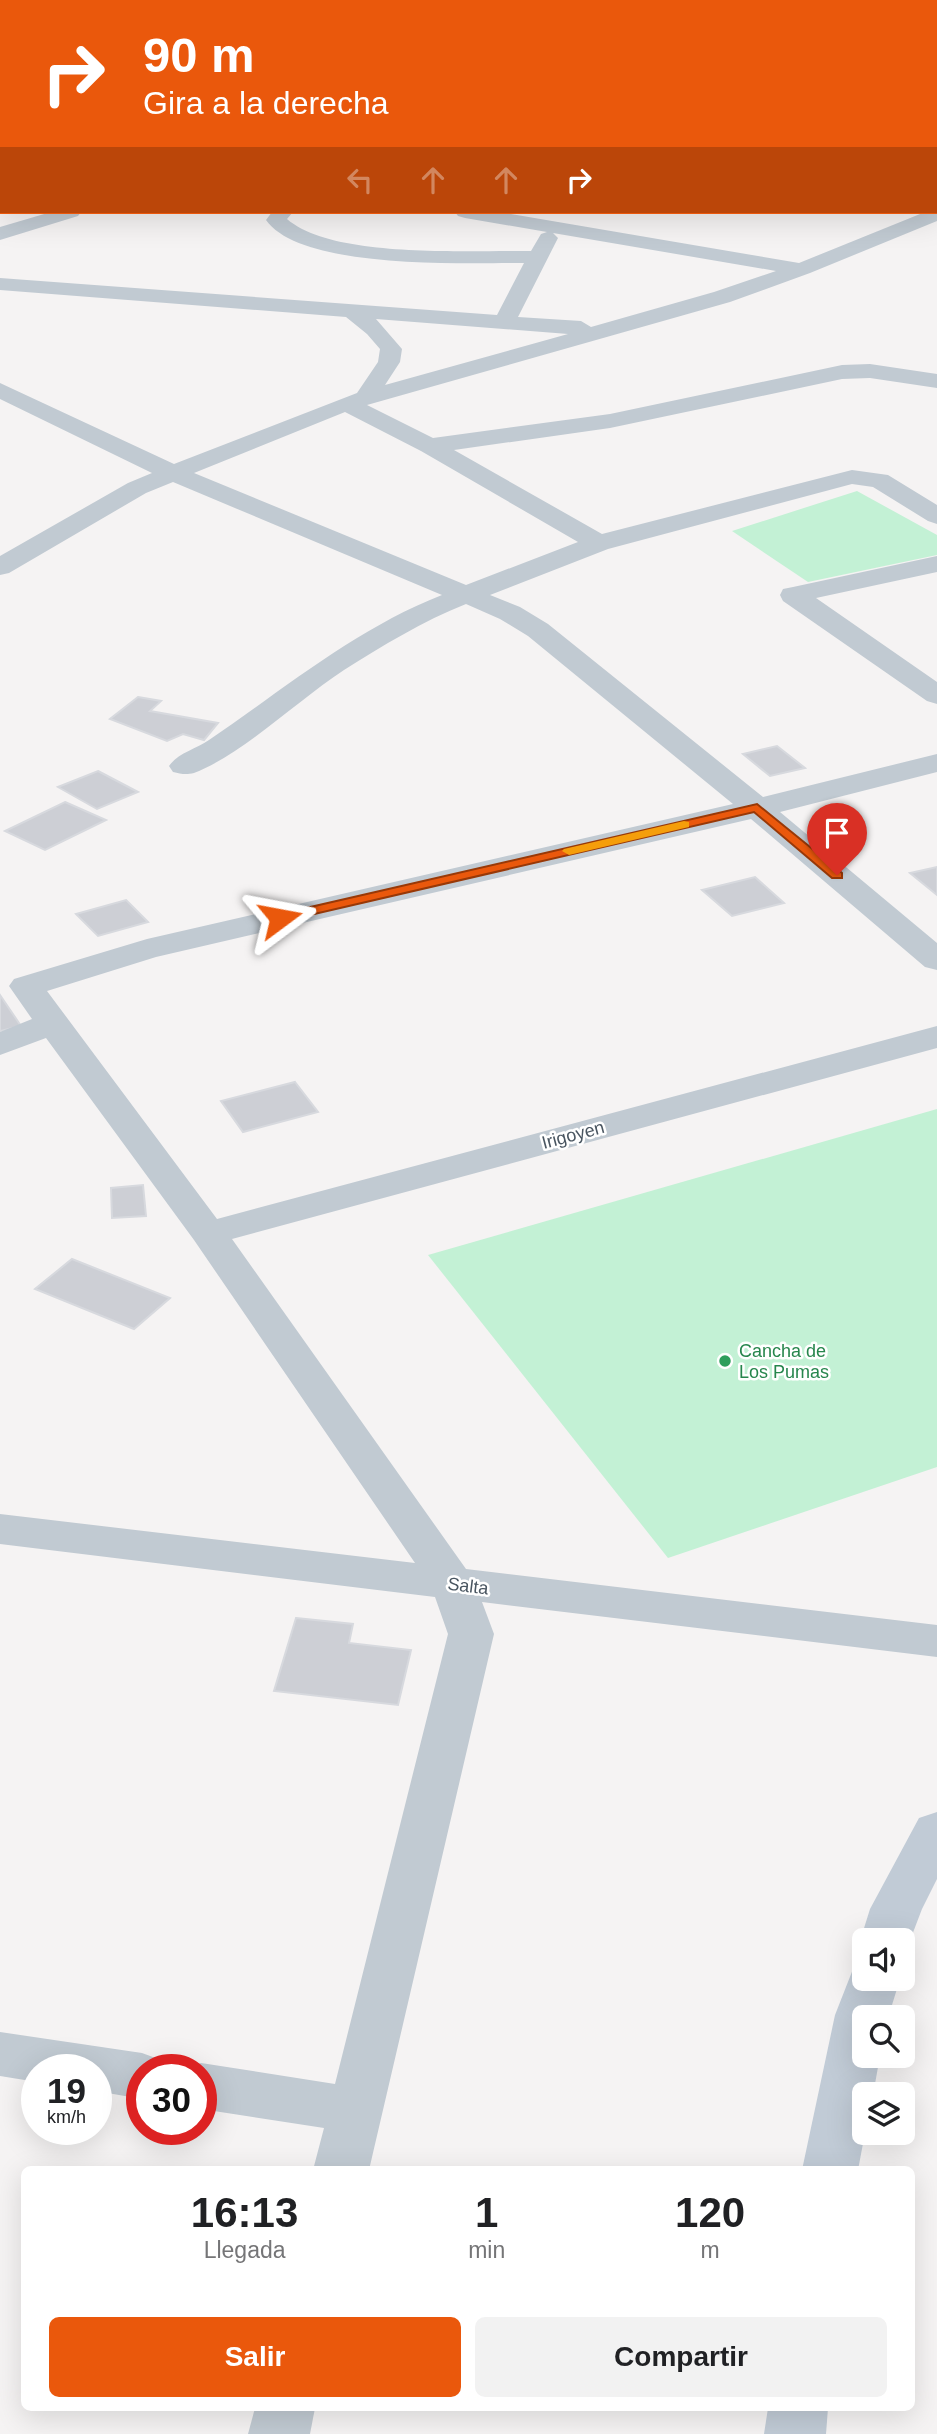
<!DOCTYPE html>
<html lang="es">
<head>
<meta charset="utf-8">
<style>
  :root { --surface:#fff; --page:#f2f2f2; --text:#202124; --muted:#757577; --accent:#ea580c }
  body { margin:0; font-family:Helvetica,sans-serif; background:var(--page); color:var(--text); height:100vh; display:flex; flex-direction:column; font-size:26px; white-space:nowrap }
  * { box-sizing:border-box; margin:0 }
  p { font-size:23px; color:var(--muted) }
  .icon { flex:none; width:38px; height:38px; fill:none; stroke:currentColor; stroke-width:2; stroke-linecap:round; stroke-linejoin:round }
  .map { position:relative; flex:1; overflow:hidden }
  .side { position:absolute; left:21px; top:2166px; width:894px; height:245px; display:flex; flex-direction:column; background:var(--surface); border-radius:10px; box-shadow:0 7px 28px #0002 }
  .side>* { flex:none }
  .hud { position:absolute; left:0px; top:0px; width:938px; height:214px; box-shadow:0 7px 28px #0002; background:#ea580c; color:#fff; overflow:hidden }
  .controls { position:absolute; left:852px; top:1928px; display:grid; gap:14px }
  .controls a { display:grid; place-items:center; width:63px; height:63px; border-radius:10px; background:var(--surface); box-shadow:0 7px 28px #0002; font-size:35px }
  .speed { position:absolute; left:21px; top:2054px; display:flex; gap:14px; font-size:35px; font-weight:700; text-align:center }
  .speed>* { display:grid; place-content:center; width:91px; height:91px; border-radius:50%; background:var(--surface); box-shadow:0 7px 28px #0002; line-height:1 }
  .speed small { font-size:18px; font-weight:400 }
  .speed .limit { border:10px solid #d22; background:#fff; color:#111 }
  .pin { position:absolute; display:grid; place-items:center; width:60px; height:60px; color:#fff; margin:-72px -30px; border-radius:50% 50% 50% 0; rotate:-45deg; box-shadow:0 0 7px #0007 }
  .pin .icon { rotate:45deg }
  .me { position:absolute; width:77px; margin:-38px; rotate:77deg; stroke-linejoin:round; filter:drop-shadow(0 0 5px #0008) }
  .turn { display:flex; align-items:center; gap:24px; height:147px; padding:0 28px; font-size:32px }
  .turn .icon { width:91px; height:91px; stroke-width:2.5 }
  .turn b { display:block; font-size:49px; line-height:60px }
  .lanes { display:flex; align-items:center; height:66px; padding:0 28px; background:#0003; justify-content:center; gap:35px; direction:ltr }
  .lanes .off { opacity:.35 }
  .eta { display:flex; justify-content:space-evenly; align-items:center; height:119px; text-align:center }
  .eta b { font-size:42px; font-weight:800; line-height:49px }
  .cta { display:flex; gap:14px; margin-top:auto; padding:14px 28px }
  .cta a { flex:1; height:80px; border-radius:10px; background:var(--accent); color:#fff; font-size:28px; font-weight:800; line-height:80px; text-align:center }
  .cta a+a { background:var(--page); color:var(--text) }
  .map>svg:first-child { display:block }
</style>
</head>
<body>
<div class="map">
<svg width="937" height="2434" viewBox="0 0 937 2434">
  <rect width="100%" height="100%" fill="#f5f3f3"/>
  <g fill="#c3f1d5">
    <path d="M857 491 937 535V555L808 582 732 531Z"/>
    <path d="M937 1109V1467L668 1558 428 1255Z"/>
  </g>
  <g fill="#cdcfd5" stroke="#d7d9de" stroke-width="2">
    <path d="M138 697 161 701 150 711 218 723 204 740 183 734 167 741 110 719Z"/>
    <path d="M777 746 805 768 770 776 743 754Z"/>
    <path d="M98 771 138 792 97 809 58 787Z"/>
    <path d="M65 802 106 820 45 850 5 831Z"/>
    <path d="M937 867V895L910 873Z"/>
    <path d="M755 877 784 903 732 916 702 890Z"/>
    <path d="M126 900 148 922 98 936 76 914Z"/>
    <path d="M0 995 21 1026 0 1031Z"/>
    <path d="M295 1082 318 1112 243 1132 221 1101Z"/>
    <path d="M143 1185 146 1216 112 1218 111 1188Z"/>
    <path d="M72 1259 170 1298 134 1329 35 1289Z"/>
    <path d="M296 1618 353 1624 349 1643 411 1650 398 1705 274 1691Z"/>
  </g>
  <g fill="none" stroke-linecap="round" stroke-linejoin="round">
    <g fill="#c1cad2" fill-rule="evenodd">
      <rect x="936" y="105" width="1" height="10"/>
      <path d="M937 208V221L810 273 730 302 367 405 433 438 610 414 842 365 870 364 937 374V388L870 378 842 379 610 428 454 450 602 534 852 470 888 475 937 505V524L928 521 873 487 852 484 608 549 490 595 520 607 548 624 763 797 937 754V772L780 812 937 943V970L925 967 751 819 156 957 47 991 217 1219 937 1026V1048L232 1239 466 1569 937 1625V1657L482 1602 494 1634 369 2170H313L324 2128 201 2109V2070H182L201 2063 335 2084 448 1634 435 1597 0 1544V1514L415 1563 194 1240 46 1038 0 1055V1032L32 1019 9 986 14 979 147 939 733 804 528 636 500 619 466 604C423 621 382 646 344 670 298 700 243 754 194 773 186 775 181 774 173 772L169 766C178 753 196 749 209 740 284 689 357 628 442 595L173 482 146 493 9 573 0 575V556L128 483 152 473 0 399V383L174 464 357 393 378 362 380 349 367 334 346 317 0 290V278L497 315 524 263C466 263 301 270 266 220L272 212H293L287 219C333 259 470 250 531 251L541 234 547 232 465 218 458 216 455 212H499L799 263 925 212H936ZM553 233 776 271 714 292 591 327 581 321 518 317 558 238ZM376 319 568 334 385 385 400 362 402 349ZM345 412 421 451 578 542 466 585 194 473Z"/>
      <path d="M51 212H81L78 216 0 240V227Z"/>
      <path d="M937 556V572L816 598 937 682V704L927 701 783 601 780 595 783 589 793 587Z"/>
      <path d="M0 2032 142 2053 161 2060 166 2070H142V2099L96 2091V2070H37V2082L0 2076Z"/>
      <path d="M255 2408H315L310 2434H248Z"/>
    </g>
    <g fill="#c1cbd6" fill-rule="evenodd">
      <path d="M937 1812V1879L922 1909 904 1956 903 1941H864V1950L860 1941 870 1909 919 1818Z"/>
      <path d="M864 1961V1979H900L888 2018H864V2056H880L873 2095H864L865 2133 858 2170H802L835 2015 855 1964Z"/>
      <path d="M768 2408H828L826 2434H764Z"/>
    </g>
  </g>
  <path fill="#ea580c" stroke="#983908" stroke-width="2" d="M757 804 842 873V878H832L754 812 280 922 273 918 280 914Z"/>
  <path fill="#f59e0b" d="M684 821 689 822V827L569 855 562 851 564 849Z"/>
  <circle fill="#2e9e5b" stroke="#fff" stroke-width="2.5" cx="725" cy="1361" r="7"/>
  <g text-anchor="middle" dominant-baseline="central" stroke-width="5" stroke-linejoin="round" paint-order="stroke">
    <g font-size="18" fill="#4a5661" stroke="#fff">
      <text transform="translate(573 1135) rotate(-15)">Irigoyen</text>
      <text transform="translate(468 1586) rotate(7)">Salta</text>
    </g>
    <g font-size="18" fill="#27864d" stroke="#fff" text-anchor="start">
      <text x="739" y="1351">Cancha de<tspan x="739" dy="21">Los Pumas</tspan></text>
    </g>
  </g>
</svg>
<div class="controls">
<a><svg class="icon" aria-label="sound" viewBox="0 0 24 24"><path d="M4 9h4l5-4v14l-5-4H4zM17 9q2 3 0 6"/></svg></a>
<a><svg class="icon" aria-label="search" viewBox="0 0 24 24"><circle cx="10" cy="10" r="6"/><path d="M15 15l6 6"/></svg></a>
<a><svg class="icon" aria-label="layers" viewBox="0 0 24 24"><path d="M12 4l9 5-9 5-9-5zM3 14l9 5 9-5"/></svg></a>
</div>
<div class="speed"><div>19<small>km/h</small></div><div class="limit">30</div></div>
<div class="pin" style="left:837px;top:875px;background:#d93025"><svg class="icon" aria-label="arrive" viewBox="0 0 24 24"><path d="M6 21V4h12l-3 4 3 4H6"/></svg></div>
<svg class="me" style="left:280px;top:918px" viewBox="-20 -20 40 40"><path d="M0-17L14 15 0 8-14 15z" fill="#ea580c" stroke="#fff" stroke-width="4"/></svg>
<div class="hud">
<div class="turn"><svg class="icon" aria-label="right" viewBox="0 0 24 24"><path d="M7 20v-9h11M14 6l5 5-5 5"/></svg><div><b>90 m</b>Gira a la derecha</div></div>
<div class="lanes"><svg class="icon off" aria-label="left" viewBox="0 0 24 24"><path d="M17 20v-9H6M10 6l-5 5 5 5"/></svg><svg class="icon off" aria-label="ahead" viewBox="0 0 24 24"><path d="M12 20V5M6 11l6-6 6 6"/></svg><svg class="icon off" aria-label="ahead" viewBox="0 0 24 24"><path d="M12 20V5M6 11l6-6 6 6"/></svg><svg class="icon" aria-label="right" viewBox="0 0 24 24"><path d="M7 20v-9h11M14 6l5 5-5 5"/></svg></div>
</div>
<section class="side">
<div class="eta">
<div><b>16:13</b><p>Llegada</p></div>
<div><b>1</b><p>min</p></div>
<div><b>120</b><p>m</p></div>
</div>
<div class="cta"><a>Salir</a><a>Compartir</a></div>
</section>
</div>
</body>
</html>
